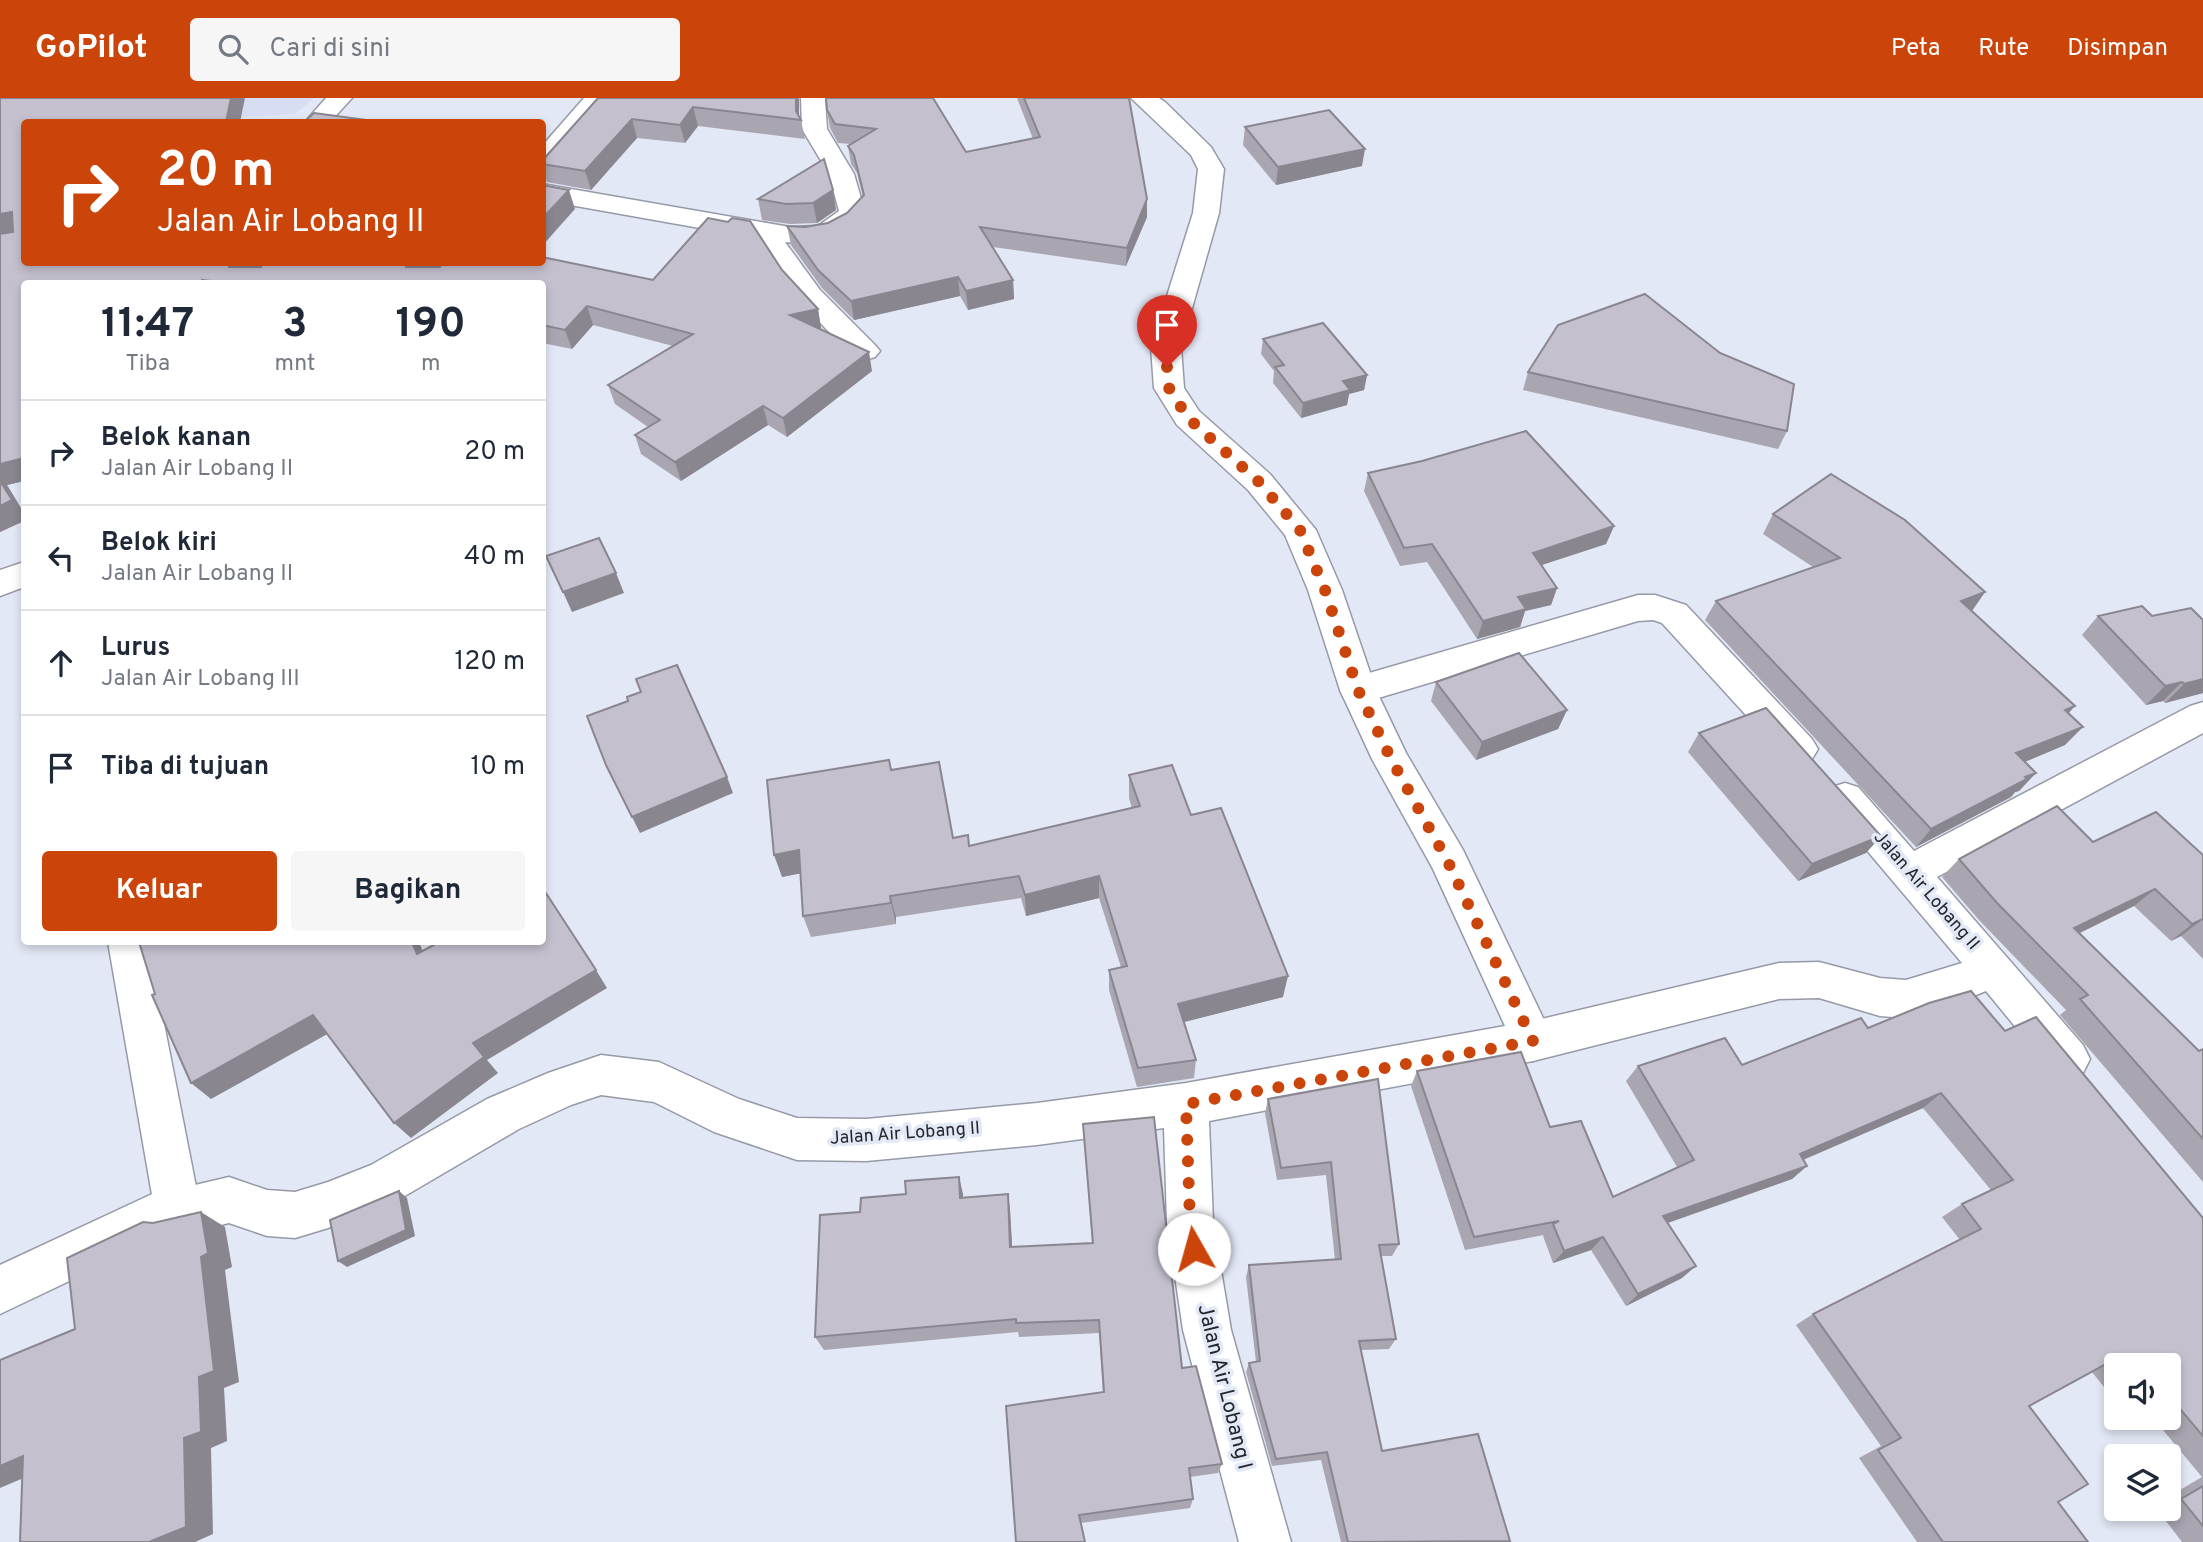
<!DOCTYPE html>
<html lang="id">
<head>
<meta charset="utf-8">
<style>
  :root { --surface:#fff; --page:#f6f6f7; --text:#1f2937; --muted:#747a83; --line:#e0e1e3; --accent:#cb450a }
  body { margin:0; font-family:Overpass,sans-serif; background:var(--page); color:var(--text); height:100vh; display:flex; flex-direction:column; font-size:26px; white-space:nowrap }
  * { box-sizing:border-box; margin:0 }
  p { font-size:23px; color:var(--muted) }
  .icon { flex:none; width:38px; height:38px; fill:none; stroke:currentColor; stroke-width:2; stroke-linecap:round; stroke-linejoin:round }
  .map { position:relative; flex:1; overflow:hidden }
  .panel { position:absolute; left:21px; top:182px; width:525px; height:665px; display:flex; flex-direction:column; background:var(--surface); border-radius:7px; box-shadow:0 4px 10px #0003 }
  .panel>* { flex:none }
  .hud { position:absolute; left:21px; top:21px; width:525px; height:147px; border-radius:7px; box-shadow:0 4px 10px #0003; background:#cb450a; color:#fff; overflow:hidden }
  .tools { position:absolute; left:2104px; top:1255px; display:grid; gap:14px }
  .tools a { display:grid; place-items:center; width:77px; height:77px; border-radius:7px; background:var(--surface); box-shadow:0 4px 10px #0003; font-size:35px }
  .pin { position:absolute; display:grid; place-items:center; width:60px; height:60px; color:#fff; margin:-72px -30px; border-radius:50% 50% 50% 0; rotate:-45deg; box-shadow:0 0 7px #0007 }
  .pin .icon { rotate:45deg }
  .me { position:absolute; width:77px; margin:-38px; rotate:353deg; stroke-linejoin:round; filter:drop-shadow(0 0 5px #0008) }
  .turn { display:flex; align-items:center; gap:24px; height:147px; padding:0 21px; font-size:32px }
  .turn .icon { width:91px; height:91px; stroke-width:2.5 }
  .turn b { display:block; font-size:49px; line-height:60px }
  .eta { display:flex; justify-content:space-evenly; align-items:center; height:119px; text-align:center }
  .eta b { font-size:42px; font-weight:700; line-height:49px }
  .primary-button { display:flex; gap:14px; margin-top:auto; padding:14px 21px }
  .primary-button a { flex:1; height:80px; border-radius:7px; background:var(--accent); color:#fff; font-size:28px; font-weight:700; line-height:80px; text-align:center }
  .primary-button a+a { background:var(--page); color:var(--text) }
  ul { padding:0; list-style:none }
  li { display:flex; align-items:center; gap:21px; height:105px; padding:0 21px; border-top:2px solid var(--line) }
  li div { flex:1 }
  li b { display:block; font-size:26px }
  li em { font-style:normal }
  header { display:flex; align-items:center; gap:42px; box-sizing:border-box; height:98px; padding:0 35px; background:var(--accent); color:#fff }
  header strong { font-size:33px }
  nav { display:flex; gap:38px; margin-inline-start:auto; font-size:24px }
  .search { width:490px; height:63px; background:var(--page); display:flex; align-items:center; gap:18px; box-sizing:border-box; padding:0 24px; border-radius:7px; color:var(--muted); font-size:26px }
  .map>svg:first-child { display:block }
</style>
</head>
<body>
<header>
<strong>GoPilot</strong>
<div class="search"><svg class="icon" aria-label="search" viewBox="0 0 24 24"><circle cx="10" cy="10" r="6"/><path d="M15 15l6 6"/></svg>Cari di sini</div>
<nav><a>Peta</a><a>Rute</a><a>Disimpan</a></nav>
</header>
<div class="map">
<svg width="2203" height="1444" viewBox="0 0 2203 1444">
  <rect width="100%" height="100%" fill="#e3e8f6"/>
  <path fill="#d7ddf3" d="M173 0H314L295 16 161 23Z"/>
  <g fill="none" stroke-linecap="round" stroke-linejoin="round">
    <g stroke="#969aa7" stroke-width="3">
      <g id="street">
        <path d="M584 0H609L551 69 542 72V48Z"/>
        <path d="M801 0H825L827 31 854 76 865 114C846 142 818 148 785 144L820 192 875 247 880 253 875 259 865 262 855 259 826 231 788 189 756 140 542 102V86L790 129 818 128 839 113 829 76 802 31Z"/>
        <path d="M239 164H267L270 186H242Z"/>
        <path d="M24 464V489L0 498V472Z"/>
        <path d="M1638 497H1655L1686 507 1812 641 1818 651 1812 661 1799 666 1786 661 1662 525 1653 522 1638 523 1358 606 1345 602 1340 592 1345 582Z"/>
        <path d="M2203 604V635L1937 779 2083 947 2090 961 2083 975 2068 981 2053 975 1986 893 1941 911 1906 920 1880 918 1819 900 1779 901 1533 963 1518 957 1512 943 1518 929 1533 923 1779 865 1819 864 1880 880 1906 882 1962 865 1832 711 1826 700 1832 689 1845 685 1858 689 1914 753 2190 608Z"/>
        <path d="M108 844H148L201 1114 194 1130 178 1137 162 1130 155 1114Z"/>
      </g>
    </g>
    <g stroke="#969aa7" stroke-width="3">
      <g id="secondary">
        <path d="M326 0H352L330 24H305Z"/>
        <path d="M1131 0H1159L1165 4 1211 49 1224 71 1219 115 1181 249 1184 290 1199 313 1270 376 1316 432 1342 492 1376 592 1406 655 1463 752 1554 943 1548 957 1533 963 1209 1023 1213 1124 1231 1232 1291 1444H1239L1183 1232 1167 1124 1164 1030 1037 1047 866 1063 797 1062 714 1034 654 1004 601 997 571 1007 519 1031 403 1099 328 1130 295 1140 267 1138 229 1125 178 1137 168 1136 0 1216V1167L150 1097 166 1090 178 1091 229 1079 267 1092 295 1094 328 1084 371 1067 487 1001 548 975 601 957 659 964 739 1001 797 1020 866 1021 1037 1005 1186 985 1505 928 1433 771 1372 661 1340 592 1308 492 1285 437 1248 392 1177 327 1154 290 1151 249 1193 115 1198 71 1191 57Z"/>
      </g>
    </g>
    <use href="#street" fill="#fff" fill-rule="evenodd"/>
    <use href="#secondary" fill="#fff" fill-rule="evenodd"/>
  </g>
  <g fill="#a9a5b1">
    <path d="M598 0H799V19L801 22 805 41 698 28 685 45 637 40 591 92 547 84 542 71V63Z"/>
    <path d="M1017 0H1129L1147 101V119L1126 168 993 149 1013 182 1014 201 968 212 960 198 854 222 822 190 791 147 787 128 805 129 828 125 847 115 863 99 857 75 851 66 848 48 851 46 838 45 830 30 827 12 966 54 1033 41Z"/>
    <path d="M24 24 238 169H261V164H431L428 169 653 182 782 172 818 211 821 230H818L872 273 787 339 768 327 681 383 641 356 635 337 648 329 615 306 608 287 673 248 593 227 572 251 542 245V186H24V383L7 387 24 415V423L0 434Z"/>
    <path d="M1245 29 1362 68 1276 87 1243 47Z"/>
    <path d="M833 92 836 112 817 125 790 126 762 122 758 101Z"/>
    <path d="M1263 241 1367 277 1364 292 1349 296 1347 307 1301 320 1273 285 1274 273 1261 256Z"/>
    <path d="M1528 274 1787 333 1778 351 1523 292Z"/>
    <path d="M1368 375 1614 428 1606 446 1542 467 1557 490 1551 507 1525 513 1520 529 1477 541 1427 464 1400 468 1364 393Z"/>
    <path d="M1773 416 1985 494 1972 513 2068 615 2065 647 2025 664 2036 675 2019 693 2015 694 2011 699 1916 749 1705 522 1716 503 1813 469 1763 436Z"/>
    <path d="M2098 518H2152L2203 522V595L2165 605 2163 603 2146 607 2082 537Z"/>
    <path d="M1436 584 1567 612 1558 631 1476 662 1431 603Z"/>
    <path d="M1699 635 1881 738 1866 755 1798 783 1688 654Z"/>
    <path d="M889 662 891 672 953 740 969 748 1132 710 1129 700V677L1191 717 1283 899 1184 924 1196 962 1194 980 1137 989 1109 892V872L1121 869 1099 800 1026 818 1021 800 896 819V826L811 839 803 818 801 775 782 779Z"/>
    <path d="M2093 744 2203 757V861L2181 838 2171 843 2134 808 2080 835 2199 953 2203 951V1084L2060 917 2066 912 1979 822 1942 779 1959 761Z"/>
    <path d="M1868 930 2005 933 2203 1120V1444H2182L2156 1410H2168V1399L2202 1379 2153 1320H2168V1267H2116V1298L2112 1299 2092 1274 2029 1308 2058 1404 2088 1444H1917L1859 1360 1881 1348 1796 1227 1813 1216 1960 1142 1942 1119 1962 1106 1991 1092 1923 1010 1803 1062 1807 1068 1792 1081 1668 1125 1682 1180 1626 1208 1591 1152 1553 1165 1543 1138 1544 1137 1465 1152 1411 988 1417 973 1550 1029 1613 1099 1677 1069 1626 983 1638 968 1742 967Z"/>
    <path d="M1378 981 1399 1146 1392 1158H1381L1396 1241 1389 1251 1361 1252 1382 1353 1509 1444H1341L1321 1362 1272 1368 1246 1274 1249 1265 1256 1264 1246 1179 1249 1167 1335 1162 1326 1077 1277 1082 1265 1015 1268 1001Z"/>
    <path d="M1083 1026 1222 1366 1218 1375 1190 1379 1193 1401 1190 1410 1081 1425 1016 1444 1103 1295 1099 1235 1019 1239 1018 1234 824 1252 815 1239 860 1114 906 1096 959 1079 963 1099 1008 1096 1010 1112 1012 1149 1092 1145Z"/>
  </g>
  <g fill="#898690">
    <path d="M231 0H245L240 24H226Z"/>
    <path d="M796 0H799V22L796 13Z"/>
    <path d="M693 9 698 28 685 45 680 27Z"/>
    <path d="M632 21 637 40 591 92 585 73Z"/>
    <path d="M1365 51 1362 68 1276 87 1278 69Z"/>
    <path d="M569 92 575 111 542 148V121Z"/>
    <path d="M833 92 836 112 817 125 813 105Z"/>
    <path d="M1147 101V119L1126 168 1127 150Z"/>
    <path d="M12 114 24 131 0 137V116Z"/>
    <path d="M229 164H237L240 186 229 169Z"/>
    <path d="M407 164H431L415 184 406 169Z"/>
    <path d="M958 179 960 198 854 222 851 203Z"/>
    <path d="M1013 182 1014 201 968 212 966 193Z"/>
    <path d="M587 208 593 227 572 251 565 232Z"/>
    <path d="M818 211 821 230 794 236 790 217Z"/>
    <path d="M869 254 872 273 787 339 783 320Z"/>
    <path d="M1367 277 1364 292 1349 296 1347 307 1301 320 1303 305 1343 283Z"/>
    <path d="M763 308 768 327 681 383 675 364Z"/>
    <path d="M24 360V383L7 387 24 415V423L0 434V366Z"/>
    <path d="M1614 428 1606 446 1526 472 1533 455Z"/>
    <path d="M616 475 624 495 572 514 563 494Z"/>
    <path d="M1557 490 1551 507 1525 513 1520 529 1477 541 1483 523 1518 499Z"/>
    <path d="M1985 494 1971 514 1961 503Z"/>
    <path d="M2203 581V595L2165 605 2184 586Z"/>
    <path d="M2182 584 2163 603 2146 607 2165 588Z"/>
    <path d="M2075 608 2058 627 2065 612Z"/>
    <path d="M1567 612 1558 631 1476 662 1482 644Z"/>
    <path d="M2083 629 2065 647 2000 674 2016 655Z"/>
    <path d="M2036 675 2019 693 2015 694 2011 699 1916 749 1931 731 2025 679Z"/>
    <path d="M727 679 733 695 640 735 632 719Z"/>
    <path d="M1881 738 1866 755 1798 783 1812 766Z"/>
    <path d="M799 752 807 774 782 779 774 757Z"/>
    <path d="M1099 778V800L1026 818 1025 797Z"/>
    <path d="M2155 791 2134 808 2055 847 2074 830Z"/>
    <path d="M890 798 896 819V826L891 805Z"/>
    <path d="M2203 821 2181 838 2171 843 2192 826Z"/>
    <path d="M412 844H419L431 873 417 856Z"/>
    <path d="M596 872 607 890 487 962 498 975 411 1040 394 1025 473 945Z"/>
    <path d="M1288 878 1283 899 1176 926 1178 906Z"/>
    <path d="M313 917 331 934 211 1001 191 985Z"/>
    <path d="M1941 995 1923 1010 1784 1070 1800 1056Z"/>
    <path d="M1807 1068 1792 1081 1650 1131 1663 1118Z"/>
    <path d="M959 1079 963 1096 964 1116 960 1100Z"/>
    <path d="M399 1093 407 1100 415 1138 347 1169 338 1163Z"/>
    <path d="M1008 1096 1010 1112 1013 1164 1010 1149Z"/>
    <path d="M201 1114 225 1129 232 1169 225 1172 239 1284 224 1290 227 1343 211 1350 213 1436 195 1444H149L184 1340 199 1279Z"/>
    <path d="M1603 1139 1591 1152 1553 1165 1564 1153Z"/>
    <path d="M1696 1168 1682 1180 1626 1208 1638 1196Z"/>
    <path d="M23 1358 54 1367 0 1390V1368Z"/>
  </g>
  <g fill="#c4c0ce" stroke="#898690" stroke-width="2">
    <path d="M0 0H231L226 24H24V164H229V169H261V164H407L406 169H440L443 164H542V159L653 182 708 120 728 124 732 120 750 123 782 172 818 211 790 217 869 254 783 320 763 308 675 364 635 337 660 322 608 287 693 236 587 208 565 232 542 227V186H234L202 182V186H24V360L0 366V136L13 134 12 114 0 116Z"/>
    <path d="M598 0H796V13L801 22 693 9 680 27 632 21 585 73 542 66V63Z"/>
    <path d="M826 0H933L966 54 1040 39 1024 0H1129L1147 101 1127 150 980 129 1013 182 966 193 958 179 851 203 818 172 787 128 805 129 828 125 847 115 864 97 854 57 848 48 876 31 835 26 827 12Z"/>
    <path d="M1329 12 1365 51 1278 69 1245 29Z"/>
    <path d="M314 15 381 24H304Z"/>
    <path d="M824 61 833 92 813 105 786 106 758 101Z"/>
    <path d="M542 87 569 92 542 121Z"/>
    <path d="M1645 196 1720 255 1794 286 1787 333 1528 274 1558 227Z"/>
    <path d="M1323 225 1367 277 1343 283 1350 292 1303 305 1275 269 1284 267 1263 241Z"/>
    <path d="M1526 333 1614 428 1533 455 1557 490 1518 499 1526 511 1483 523 1432 446 1404 450 1368 375 1422 363Z"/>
    <path d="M1831 376 1905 422 1985 494 1961 503 2075 608 2065 612 2083 629 2016 655 2036 675 2025 679 2027 681 1931 731 1716 503 1840 460 1773 416Z"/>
    <path d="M0 383 12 402 0 408Z"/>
    <path d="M599 440 616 475 563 494 546 458Z"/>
    <path d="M2142 508 2152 518 2191 510 2203 522V581L2184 586 2182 584 2165 588 2098 518Z"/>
    <path d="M1519 555 1567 612 1482 644 1436 584Z"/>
    <path d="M677 567 727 679 632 719 606 667 587 618 628 603 627 599 641 594 636 581Z"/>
    <path d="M1766 610 1881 738 1812 766 1699 635Z"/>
    <path d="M889 662 891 672 939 664 953 740 968 737 969 748 1140 708 1129 677 1172 667 1191 717 1221 710 1288 878 1178 906 1196 962 1138 970 1109 872 1127 868 1099 778 1025 797 1019 778 890 798 891 805 803 818 799 752 774 757 767 682Z"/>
    <path d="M2057 708 2093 744 2156 714 2203 757V821L2192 826 2155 791 2074 830 2199 953 2203 951V1041L2080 901 2088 897 1997 805 1959 761Z"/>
    <path d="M542 789 596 872 473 945 484 959 394 1025 313 917 191 985 152 897 155 896 139 844H412L417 856 439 844H542Z"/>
    <path d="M1971 893 2005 933 2036 919 2203 1120V1338L2168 1297V1267H2119L2115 1261 2029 1308 2088 1386 2058 1404 2088 1444H1943L1878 1352 1901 1340 1813 1216 1981 1131 1962 1106 2013 1082 1941 995 1800 1056 1807 1068 1663 1118 1696 1168 1638 1196 1603 1139 1564 1153 1553 1126 1559 1123 1474 1139 1417 973 1521 954 1550 1029 1581 1023 1613 1099 1694 1062 1638 968 1725 940 1742 967 1861 920 1868 930 1929 905Z"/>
    <path d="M1378 981 1399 1146 1379 1147 1396 1241 1359 1243 1382 1353 1478 1336 1510 1443 1348 1444 1327 1354 1276 1361 1249 1265 1260 1263 1249 1167 1341 1161 1331 1064 1281 1070 1268 1001Z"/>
    <path d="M1154 1019 1182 1270 1196 1268 1222 1366 1189 1370 1193 1401 1079 1417 1085 1444H1016L1006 1308 1104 1294 1099 1222 1016 1225V1221L815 1239 820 1117 860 1114 861 1100 906 1096 905 1083 959 1079 960 1100 1008 1096 1010 1149 1093 1145 1083 1026Z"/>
    <path d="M399 1093 406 1132 338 1163 330 1122Z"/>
    <path d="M201 1114 208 1155 201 1159 214 1273 199 1279 201 1334 184 1340 186 1429 149 1444H20L23 1358 0 1368V1262L75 1231 67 1160 143 1124 153 1125Z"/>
    <path d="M2203 1388V1428L2181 1401Z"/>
  </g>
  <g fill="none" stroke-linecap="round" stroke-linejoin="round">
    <path stroke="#cb450a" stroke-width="12" stroke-dasharray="0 21.6" d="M1167 269 1169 290 1188 320 1259 384 1300 432 1325 492 1358 592 1391 661 1448 764 1533 943 1186 1006 1190 1124 1194 1151"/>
  </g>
  <g text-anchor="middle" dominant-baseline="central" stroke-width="7" stroke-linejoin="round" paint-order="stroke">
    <g font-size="18" fill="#24252b" stroke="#e3e8f6">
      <text transform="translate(1926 793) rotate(49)">Jalan Air Lobang II</text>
      <text transform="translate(905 1036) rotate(-4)">Jalan Air Lobang II</text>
    </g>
    <g font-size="21" fill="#24252b" stroke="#e3e8f6">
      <text transform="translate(1224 1289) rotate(76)">Jalan Air Lobang I</text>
    </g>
  </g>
</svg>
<div class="tools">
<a><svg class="icon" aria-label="sound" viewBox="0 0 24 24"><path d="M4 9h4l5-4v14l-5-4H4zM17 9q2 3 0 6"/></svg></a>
<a><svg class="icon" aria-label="layers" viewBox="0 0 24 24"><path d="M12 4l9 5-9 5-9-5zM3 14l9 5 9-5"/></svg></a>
</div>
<div class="pin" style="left:1167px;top:269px;background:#d93025"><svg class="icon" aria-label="arrive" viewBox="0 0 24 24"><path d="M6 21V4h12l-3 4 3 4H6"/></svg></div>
<svg class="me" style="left:1194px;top:1151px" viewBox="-20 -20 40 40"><circle r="19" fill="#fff"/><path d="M0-13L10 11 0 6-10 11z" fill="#cb450a"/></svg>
<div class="hud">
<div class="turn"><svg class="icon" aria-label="right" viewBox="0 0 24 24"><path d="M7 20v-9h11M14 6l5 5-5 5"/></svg><div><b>20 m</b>Jalan Air Lobang II</div></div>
</div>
<section class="panel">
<div class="eta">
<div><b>11:47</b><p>Tiba</p></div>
<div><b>3</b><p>mnt</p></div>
<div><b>190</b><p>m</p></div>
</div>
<ul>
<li><svg class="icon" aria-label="right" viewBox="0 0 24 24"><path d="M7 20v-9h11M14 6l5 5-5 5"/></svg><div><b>Belok kanan</b><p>Jalan Air Lobang II</p></div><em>20 m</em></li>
<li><svg class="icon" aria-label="left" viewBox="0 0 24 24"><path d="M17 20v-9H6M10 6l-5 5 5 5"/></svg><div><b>Belok kiri</b><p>Jalan Air Lobang II</p></div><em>40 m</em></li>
<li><svg class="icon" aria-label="ahead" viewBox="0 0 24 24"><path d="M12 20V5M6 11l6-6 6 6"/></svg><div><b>Lurus</b><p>Jalan Air Lobang III</p></div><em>120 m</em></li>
<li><svg class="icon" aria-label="arrive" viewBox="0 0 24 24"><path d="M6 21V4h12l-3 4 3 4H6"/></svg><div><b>Tiba di tujuan</b></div><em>10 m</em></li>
</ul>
<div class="primary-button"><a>Keluar</a><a>Bagikan</a></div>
</section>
</div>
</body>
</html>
